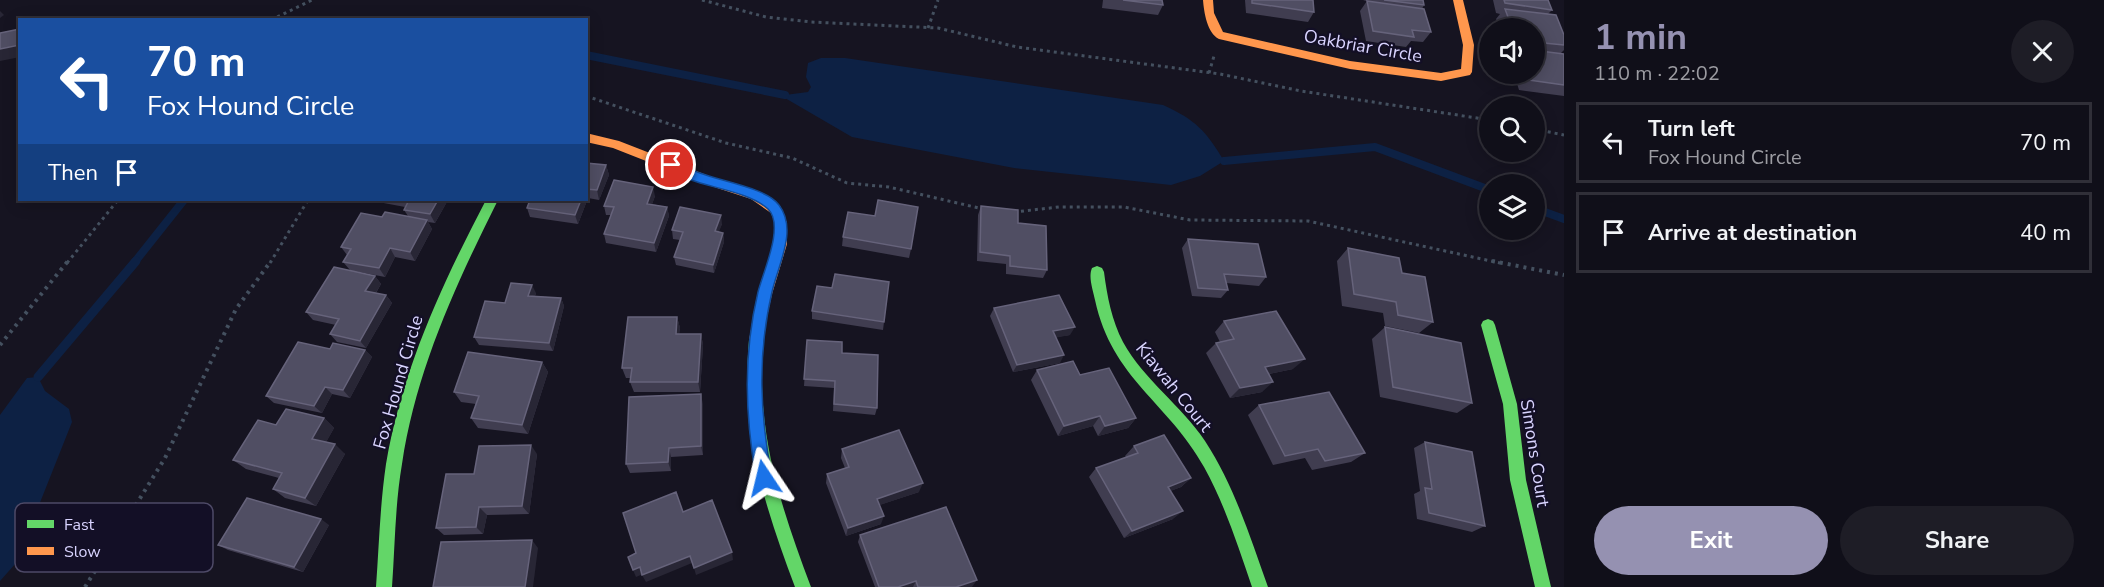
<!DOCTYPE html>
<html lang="en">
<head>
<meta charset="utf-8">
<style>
  :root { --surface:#100f19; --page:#1e1d26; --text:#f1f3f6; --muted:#9c9ca2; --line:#302f38; --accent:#9591b1 }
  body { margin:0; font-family:"Nunito Sans",sans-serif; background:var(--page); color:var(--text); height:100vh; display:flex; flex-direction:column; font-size:22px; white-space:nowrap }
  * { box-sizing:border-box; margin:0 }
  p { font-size:20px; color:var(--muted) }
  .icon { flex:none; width:33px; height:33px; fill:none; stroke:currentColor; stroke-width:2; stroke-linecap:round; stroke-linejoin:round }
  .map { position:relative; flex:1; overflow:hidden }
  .side { display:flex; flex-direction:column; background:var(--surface); width:540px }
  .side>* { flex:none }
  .top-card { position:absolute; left:18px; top:18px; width:570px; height:183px; border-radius:0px; box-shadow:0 3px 15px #0003,0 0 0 2px var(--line); background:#1a4fa0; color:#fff; overflow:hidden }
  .buttons { position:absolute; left:1479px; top:18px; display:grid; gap:12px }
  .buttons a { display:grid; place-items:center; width:66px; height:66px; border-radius:50%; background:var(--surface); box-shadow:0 3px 15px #0003,0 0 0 2px var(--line); font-size:30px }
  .pin { position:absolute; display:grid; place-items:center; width:51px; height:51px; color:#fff; margin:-26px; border:3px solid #fff; border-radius:50%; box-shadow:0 2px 6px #0007 }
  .me { position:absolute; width:66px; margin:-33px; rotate:350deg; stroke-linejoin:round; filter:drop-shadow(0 0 4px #0008) }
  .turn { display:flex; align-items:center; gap:21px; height:126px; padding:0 30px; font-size:27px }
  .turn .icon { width:78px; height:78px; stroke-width:2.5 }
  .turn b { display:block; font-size:42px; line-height:51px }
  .then { display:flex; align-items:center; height:57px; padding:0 30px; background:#0003; gap:12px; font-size:22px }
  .round { display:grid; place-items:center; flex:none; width:63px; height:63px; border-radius:32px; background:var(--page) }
  .summary { display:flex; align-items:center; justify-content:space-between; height:102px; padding:0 30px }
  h1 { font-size:36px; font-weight:700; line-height:45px; color:var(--accent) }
  .primary-button { display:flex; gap:12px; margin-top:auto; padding:12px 30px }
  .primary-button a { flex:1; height:69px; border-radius:36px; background:var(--accent); color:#fff; font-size:24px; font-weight:700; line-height:69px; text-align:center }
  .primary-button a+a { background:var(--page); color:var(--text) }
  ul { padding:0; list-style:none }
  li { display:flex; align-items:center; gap:18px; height:81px; margin:0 12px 9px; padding:0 18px; border:3px solid var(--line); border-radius:0px }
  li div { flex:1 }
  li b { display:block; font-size:22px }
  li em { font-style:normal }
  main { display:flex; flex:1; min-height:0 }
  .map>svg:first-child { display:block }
</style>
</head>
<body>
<main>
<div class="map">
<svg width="1564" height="587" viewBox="0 0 1564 587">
  <rect width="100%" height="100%" fill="#161421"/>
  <g fill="#0d2144">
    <path d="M821 58H845L1163 105C1196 120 1206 131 1224 161L1200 176 1171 185 1014 168 852 137 785 98V95L808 92 811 87 806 77 808 63Z"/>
    <path d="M38 377 45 391 69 409 72 422 16 563 0 581V415L27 378Z"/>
  </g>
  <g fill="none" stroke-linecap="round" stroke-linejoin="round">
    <g stroke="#0d2144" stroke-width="8">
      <path d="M586 55 785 95"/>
      <path d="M1224 161 1375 147 1490 190"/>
      <path d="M1534 208 1564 219"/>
      <path d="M134 263 184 200"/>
    </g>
    <path stroke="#0d2144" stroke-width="9" d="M38 377 136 261"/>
    <g stroke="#44505f" stroke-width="3" stroke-dasharray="3 4" stroke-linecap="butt">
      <path d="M702 0 766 17 811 22 938 28 1017 47 1220 74 1301 91 1490 120"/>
      <path d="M271 20 312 0"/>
      <path d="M928 28 938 0"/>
      <path d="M1209 73 1214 56"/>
      <path d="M586 96 726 143 792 158 847 183 889 187 983 209"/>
      <path d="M1534 129 1564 135"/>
      <path d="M1014 212 1059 207H1124L1190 220 1308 221 1500 263"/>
      <path d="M67 263 118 200"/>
      <path d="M270 263 308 200"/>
    </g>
    <g stroke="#44505f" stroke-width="4" stroke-dasharray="3 5" stroke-linecap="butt">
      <path d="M1492 261 1564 275"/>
      <path d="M0 345 68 261"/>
      <path d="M85 587 165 458 236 309 271 261"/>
    </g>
    <g fill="#63d668" fill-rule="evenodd">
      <path d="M486 200H498C456 284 416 370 402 464 395 505 395 546 392 587H376C379 546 380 505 386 464 402 370 442 284 486 200Z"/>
      <path d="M1097 266 1102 268 1104 272C1107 296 1112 321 1123 342 1144 380 1181 405 1205 441 1234 485 1250 537 1268 587H1252C1238 546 1225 505 1204 467 1168 402 1112 379 1095 300 1093 290 1088 277 1092 268Z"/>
      <path d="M1488 319 1493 321 1495 325 1517 404 1526 480 1551 587H1535L1510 480 1503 404 1481 325 1483 321Z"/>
      <path d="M756 334 761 336 763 340C756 432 779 502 811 587H795C763 502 741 432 749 340L751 336Z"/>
    </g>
    <g fill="#ff974d" fill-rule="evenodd">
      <path d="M1203 0H1213L1214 13 1223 32 1350 61 1441 73 1461 69 1463 45 1453 0H1463L1474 45 1472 72 1470 75 1441 81 1350 69 1219 39C1207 33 1204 12 1203 0Z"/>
      <path d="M586 133 619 141 709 176 759 192 780 206 787 223V244L772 294 761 344 756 346 751 344 749 340 758 294 773 244 775 223 771 213 751 199 702 183 613 148 586 142Z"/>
    </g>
  </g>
  <g fill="#403d50">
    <path d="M1103 0H1162L1163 5 1158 15 1102 8Z"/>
    <path d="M1245 0H1313L1314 12 1308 22 1246 13Z"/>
    <path d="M1363 0H1423L1424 5 1422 9 1431 32 1423 42 1411 41 1406 47 1366 41 1360 11 1367 1 1369 2Z"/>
    <path d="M1493 0H1548L1552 10 1548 14 1564 35V50L1560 54H1564V96L1519 90 1514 74H1534V57L1538 53H1534V28H1500L1496 19 1500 14 1496 13Z"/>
    <path d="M586 163 606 165 609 175 599 200 588 198 578 224 530 217 527 208 586 200Z"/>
    <path d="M655 196 652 204 667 207 669 216 656 252 606 243 604 234 611 215H606L604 206Z"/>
    <path d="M372 200H448L435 223 428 222 432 229 415 261 395 257 385 277 354 271 375 276 381 284 376 293 386 295 392 303 366 348 337 342 330 334 336 325 313 320 306 312 350 270 343 262 347 255 341 247 382 217 408 216 404 210 405 207 373 201Z"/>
    <path d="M981 206 1018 223 1047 270 1043 278 1006 274V264L977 261 978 215Z"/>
    <path d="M875 216 911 249 909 258 842 246 843 237Z"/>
    <path d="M722 224 718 232 723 233 724 242 714 273 676 265 674 257 680 240 673 239 672 230Z"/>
    <path d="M1188 239 1266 277 1259 286 1226 283 1228 290 1221 298 1192 296 1182 248Z"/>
    <path d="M1348 248 1402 273 1433 322 1419 333 1385 326 1383 313 1342 306 1337 261Z"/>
    <path d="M536 293 535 296 561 298 564 306 553 351 479 345 474 337 505 303Z"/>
    <path d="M994 308 1070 335 1056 337 1060 363 1013 372 990 316Z"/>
    <path d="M812 311 884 322 883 330 812 319Z"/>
    <path d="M677 317 680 328 679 334H701L703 345 700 392H634L630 382 631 378H626L622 368Z"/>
    <path d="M1224 321 1293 369 1269 374 1262 392 1230 398 1206 353 1216 343 1220 342 1215 332Z"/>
    <path d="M1385 327 1472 403 1457 413 1380 397 1372 339Z"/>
    <path d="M807 340 842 353 877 408 875 415 833 411 834 388 804 386Z"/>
    <path d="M330 349 365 350 372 357 350 398 332 394 322 413 274 403 266 396Z"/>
    <path d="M542 362 548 372 528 434 478 428 471 418 476 404 461 402 454 392Z"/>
    <path d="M1037 370 1080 375 1136 418 1128 428 1098 436 1093 426 1058 436 1031 380Z"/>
    <path d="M703 404V455L671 457V471L630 473 626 464Z"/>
    <path d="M1259 405 1365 453 1351 462 1312 470 1305 458 1273 465 1248 415Z"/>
    <path d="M324 418 334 428 326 442 345 454 316 506 285 498 273 489 279 478 246 469 233 460 276 425Z"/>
    <path d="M1425 442 1485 526 1472 532 1417 519 1414 494 1420 491 1414 448Z"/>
    <path d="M1134 446 1191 478 1181 487 1170 491 1173 519 1124 538 1089 477 1096 468 1126 457 1125 456Z"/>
    <path d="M842 449 919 492 879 505 881 524 846 536 826 483 827 474 845 468 841 458Z"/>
    <path d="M537 454 529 514 487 515 483 534 444 535 436 528 474 474Z"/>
    <path d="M329 525 303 572 228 550 218 545Z"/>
    <path d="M860 535 972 587H875L858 542Z"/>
  </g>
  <g fill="#282635">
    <path d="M0 11 4 15 0 18Z"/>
    <path d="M20 45V57L0 61V49Z"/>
    <path d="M606 165 609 175 599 200 597 190Z"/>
    <path d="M653 187 655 196 649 213 647 204Z"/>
    <path d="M586 194 588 198 578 224 575 215 581 200H586Z"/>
    <path d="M438 200H448L435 223 430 214Z"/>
    <path d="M667 207 669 216 656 252 654 243Z"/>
    <path d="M721 215 722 224 716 240 715 231Z"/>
    <path d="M427 220 432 229 415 261 410 252Z"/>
    <path d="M723 233 724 242 714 273 713 265Z"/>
    <path d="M390 248 395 257 385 277 379 268Z"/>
    <path d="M375 276 381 284 372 299 365 291Z"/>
    <path d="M532 285 536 293 532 304 528 296Z"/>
    <path d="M386 295 392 303 366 348 360 341Z"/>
    <path d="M561 298 564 306 553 351 549 343Z"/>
    <path d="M677 317 680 328 678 345 676 334Z"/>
    <path d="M1075 327 1070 335 1049 339 1053 331Z"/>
    <path d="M701 334 703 345 700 392 698 382Z"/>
    <path d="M365 350 372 357 350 398 343 390Z"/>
    <path d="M1064 355 1060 363 1013 372 1017 365Z"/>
    <path d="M1305 359 1293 369 1254 377 1265 367Z"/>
    <path d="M542 362 548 372 528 434 522 425Z"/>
    <path d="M1273 382 1262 392 1230 398 1240 388Z"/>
    <path d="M325 387 332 394 322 413 314 406Z"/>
    <path d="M701 394 703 404V455L701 446Z"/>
    <path d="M1100 416 1093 426 1058 436 1064 426Z"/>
    <path d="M324 418 334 428 323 448 312 439Z"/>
    <path d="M1136 418 1128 428 1098 436 1105 426Z"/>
    <path d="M335 444 345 454 316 506 305 498Z"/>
    <path d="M531 445 537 454 529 514 522 506Z"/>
    <path d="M669 448 671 457V471L668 462Z"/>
    <path d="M1191 478 1181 487 1158 496 1168 487Z"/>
    <path d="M923 483 919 492 874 507 877 499Z"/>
    <path d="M479 507 487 515 483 534 476 527Z"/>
    <path d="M1183 511 1173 519 1124 538 1132 531Z"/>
    <path d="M884 516 881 524 846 536 848 528Z"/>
    <path d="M321 519 329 525 303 572 294 567Z"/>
    <path d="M532 540 538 548 533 587H525Z"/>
    <path d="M732 552 733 560 696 575 694 568Z"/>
    <path d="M690 556 692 563 646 582 642 575Z"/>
    <path d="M640 567 643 574 636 577 633 570Z"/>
    <path d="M977 580 972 587H956Z"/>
    <path d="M916 581 913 587H898Z"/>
  </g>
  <g fill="#504e63" stroke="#66637b" stroke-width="1.5">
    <path d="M1123 0H1162L1163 5Z"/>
    <path d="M1252 0H1313L1314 12 1252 3Z"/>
    <path d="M1384 0H1423L1424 5Z"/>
    <path d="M1504 0H1548L1552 10 1505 3Z"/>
    <path d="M1367 1 1424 9 1431 32 1412 30 1414 37 1373 31Z"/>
    <path d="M1505 9 1556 15 1564 35V45L1534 42V28H1512Z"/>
    <path d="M20 29V45L0 49V33Z"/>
    <path d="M1540 51 1564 54V85L1529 80 1526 74H1534V57L1542 58Z"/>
    <path d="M586 163 606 165 597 190 586 189Z"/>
    <path d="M614 180 653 187 647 204 667 207 654 243 604 234 614 207 604 206Z"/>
    <path d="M407 200H438L430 214 404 210 409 200Z"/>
    <path d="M530 200H581L575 215 527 208Z"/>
    <path d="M878 200 918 207 911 249 843 237 848 212 875 216Z"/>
    <path d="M981 206 1018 210V223L1046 226 1047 270 1010 266V256L980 252Z"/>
    <path d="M680 207 721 215 715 231 723 233 713 265 674 257 683 232 672 230Z"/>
    <path d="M385 212 427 220 410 252 390 248 379 268 343 262 351 249 341 247 361 213 382 217Z"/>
    <path d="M1188 239 1258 244 1266 277 1224 274 1228 290 1198 288Z"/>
    <path d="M1348 248 1399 258 1402 273 1425 277 1433 322 1398 315 1396 302 1354 294Z"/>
    <path d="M334 267 375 276 365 291 386 295 360 341 330 334 339 319 306 312Z"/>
    <path d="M835 274 889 282 884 322 812 311 817 286 832 288Z"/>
    <path d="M511 283 532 285 528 296 561 298 549 343 474 337 485 301 505 303Z"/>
    <path d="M1059 295 1075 327 1053 331 1064 355 1017 365 994 308Z"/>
    <path d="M1276 311 1305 359 1265 367 1273 382 1240 388 1216 343 1234 339 1224 321Z"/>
    <path d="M628 317H677L676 334H701L698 382H630L632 368H622Z"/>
    <path d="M1385 327 1461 343 1472 403 1393 387Z"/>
    <path d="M807 340 842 342V353L878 355 877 408 834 404 835 381 804 379Z"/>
    <path d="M298 342 330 349 333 343 365 350 343 390 325 387 314 406 266 396Z"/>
    <path d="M468 352 542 362 522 425 471 418 479 396 454 392Z"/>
    <path d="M1073 361 1080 375 1109 368 1136 418 1105 426 1100 416 1064 426 1037 370Z"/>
    <path d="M1329 392 1365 453 1325 461 1318 449 1285 456 1259 405Z"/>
    <path d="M701 394V446L669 448 668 462 626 464 629 397Z"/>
    <path d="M286 409 324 418 312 439 335 444 305 498 273 489 282 473 233 460 258 420 276 425Z"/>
    <path d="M899 430 923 483 877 499 884 516 848 528 827 474 849 467 842 449Z"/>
    <path d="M1164 435 1191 478 1168 487 1183 511 1132 531 1096 468 1138 453 1134 446Z"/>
    <path d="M1425 442 1472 452 1485 526 1429 513 1425 488 1432 489Z"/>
    <path d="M531 445 522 506 479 507 476 527 436 528 446 474H474L479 446Z"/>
    <path d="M676 492 683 512 712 500 732 552 694 568 690 556 642 575 640 567 633 570 628 557 636 553 623 513Z"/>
    <path d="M247 498 321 519 294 567 218 545Z"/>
    <path d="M946 507 977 580 956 587H918L916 581 898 587H879L860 535Z"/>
    <path d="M532 540 525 587H433L441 542Z"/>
  </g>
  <path fill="#1a73e8" stroke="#114b97" stroke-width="1.5" d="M671 160C681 163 690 169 700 173 720 181 767 188 779 205 798 230 778 265 772 292 757 356 760 414 772 478L770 483 764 485 759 483 756 478C745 414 743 355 758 292 763 272 785 225 768 209 751 193 713 188 691 180 683 177 674 172 666 168L664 165 666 162Z"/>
  <g text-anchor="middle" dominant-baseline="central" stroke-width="4.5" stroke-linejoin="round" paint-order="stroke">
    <g font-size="18" fill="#d9d4ff" stroke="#130f26">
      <text transform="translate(1363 46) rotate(10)">Oakbriar Circle</text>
      <text transform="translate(398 382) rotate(-74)">Fox Hound Circle</text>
      <text transform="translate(1174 387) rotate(51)">Kiawah Court</text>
      <text transform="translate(1535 453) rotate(81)">Simons Court</text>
    </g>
  </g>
  <rect x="15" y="503" width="198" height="69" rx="9" fill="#130f26" stroke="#4e4a67" stroke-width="1.5"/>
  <rect x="27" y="520" width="27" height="8" fill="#63d668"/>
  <rect x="27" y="547" width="27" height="8" fill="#ff974d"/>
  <g font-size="16" fill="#d9d4ff">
    <text x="64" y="530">Fast</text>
    <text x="64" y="557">Slow</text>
  </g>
</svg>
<div class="buttons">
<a><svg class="icon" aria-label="sound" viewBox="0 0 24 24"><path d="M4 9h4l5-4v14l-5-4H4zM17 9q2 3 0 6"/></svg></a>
<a><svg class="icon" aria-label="search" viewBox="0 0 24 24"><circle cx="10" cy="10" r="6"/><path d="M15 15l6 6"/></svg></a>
<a><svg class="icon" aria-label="layers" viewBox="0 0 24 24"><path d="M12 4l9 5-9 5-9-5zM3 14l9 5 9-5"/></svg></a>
</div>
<div class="pin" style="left:671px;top:165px;background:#d93025"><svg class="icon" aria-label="arrive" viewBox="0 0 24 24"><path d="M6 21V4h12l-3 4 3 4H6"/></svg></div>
<svg class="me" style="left:764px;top:478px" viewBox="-20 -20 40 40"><path d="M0-17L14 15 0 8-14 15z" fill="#1a73e8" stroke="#fff" stroke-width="4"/></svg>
<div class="top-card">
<div class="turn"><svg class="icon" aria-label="left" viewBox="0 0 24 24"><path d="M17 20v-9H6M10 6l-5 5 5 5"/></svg><div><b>70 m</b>Fox Hound Circle</div></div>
<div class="then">Then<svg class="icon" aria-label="arrive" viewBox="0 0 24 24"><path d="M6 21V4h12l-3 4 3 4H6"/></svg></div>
</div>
</div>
<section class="side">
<div class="summary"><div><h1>1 min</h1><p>110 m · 22:02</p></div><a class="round"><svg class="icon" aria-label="close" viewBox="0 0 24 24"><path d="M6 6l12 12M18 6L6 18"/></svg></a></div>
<ul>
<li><svg class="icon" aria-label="left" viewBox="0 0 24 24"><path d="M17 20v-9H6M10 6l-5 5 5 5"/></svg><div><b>Turn left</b><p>Fox Hound Circle</p></div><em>70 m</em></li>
<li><svg class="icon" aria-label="arrive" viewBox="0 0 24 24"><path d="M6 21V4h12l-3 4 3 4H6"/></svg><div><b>Arrive at destination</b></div><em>40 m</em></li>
</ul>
<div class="primary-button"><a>Exit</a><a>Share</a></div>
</section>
</main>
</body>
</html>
